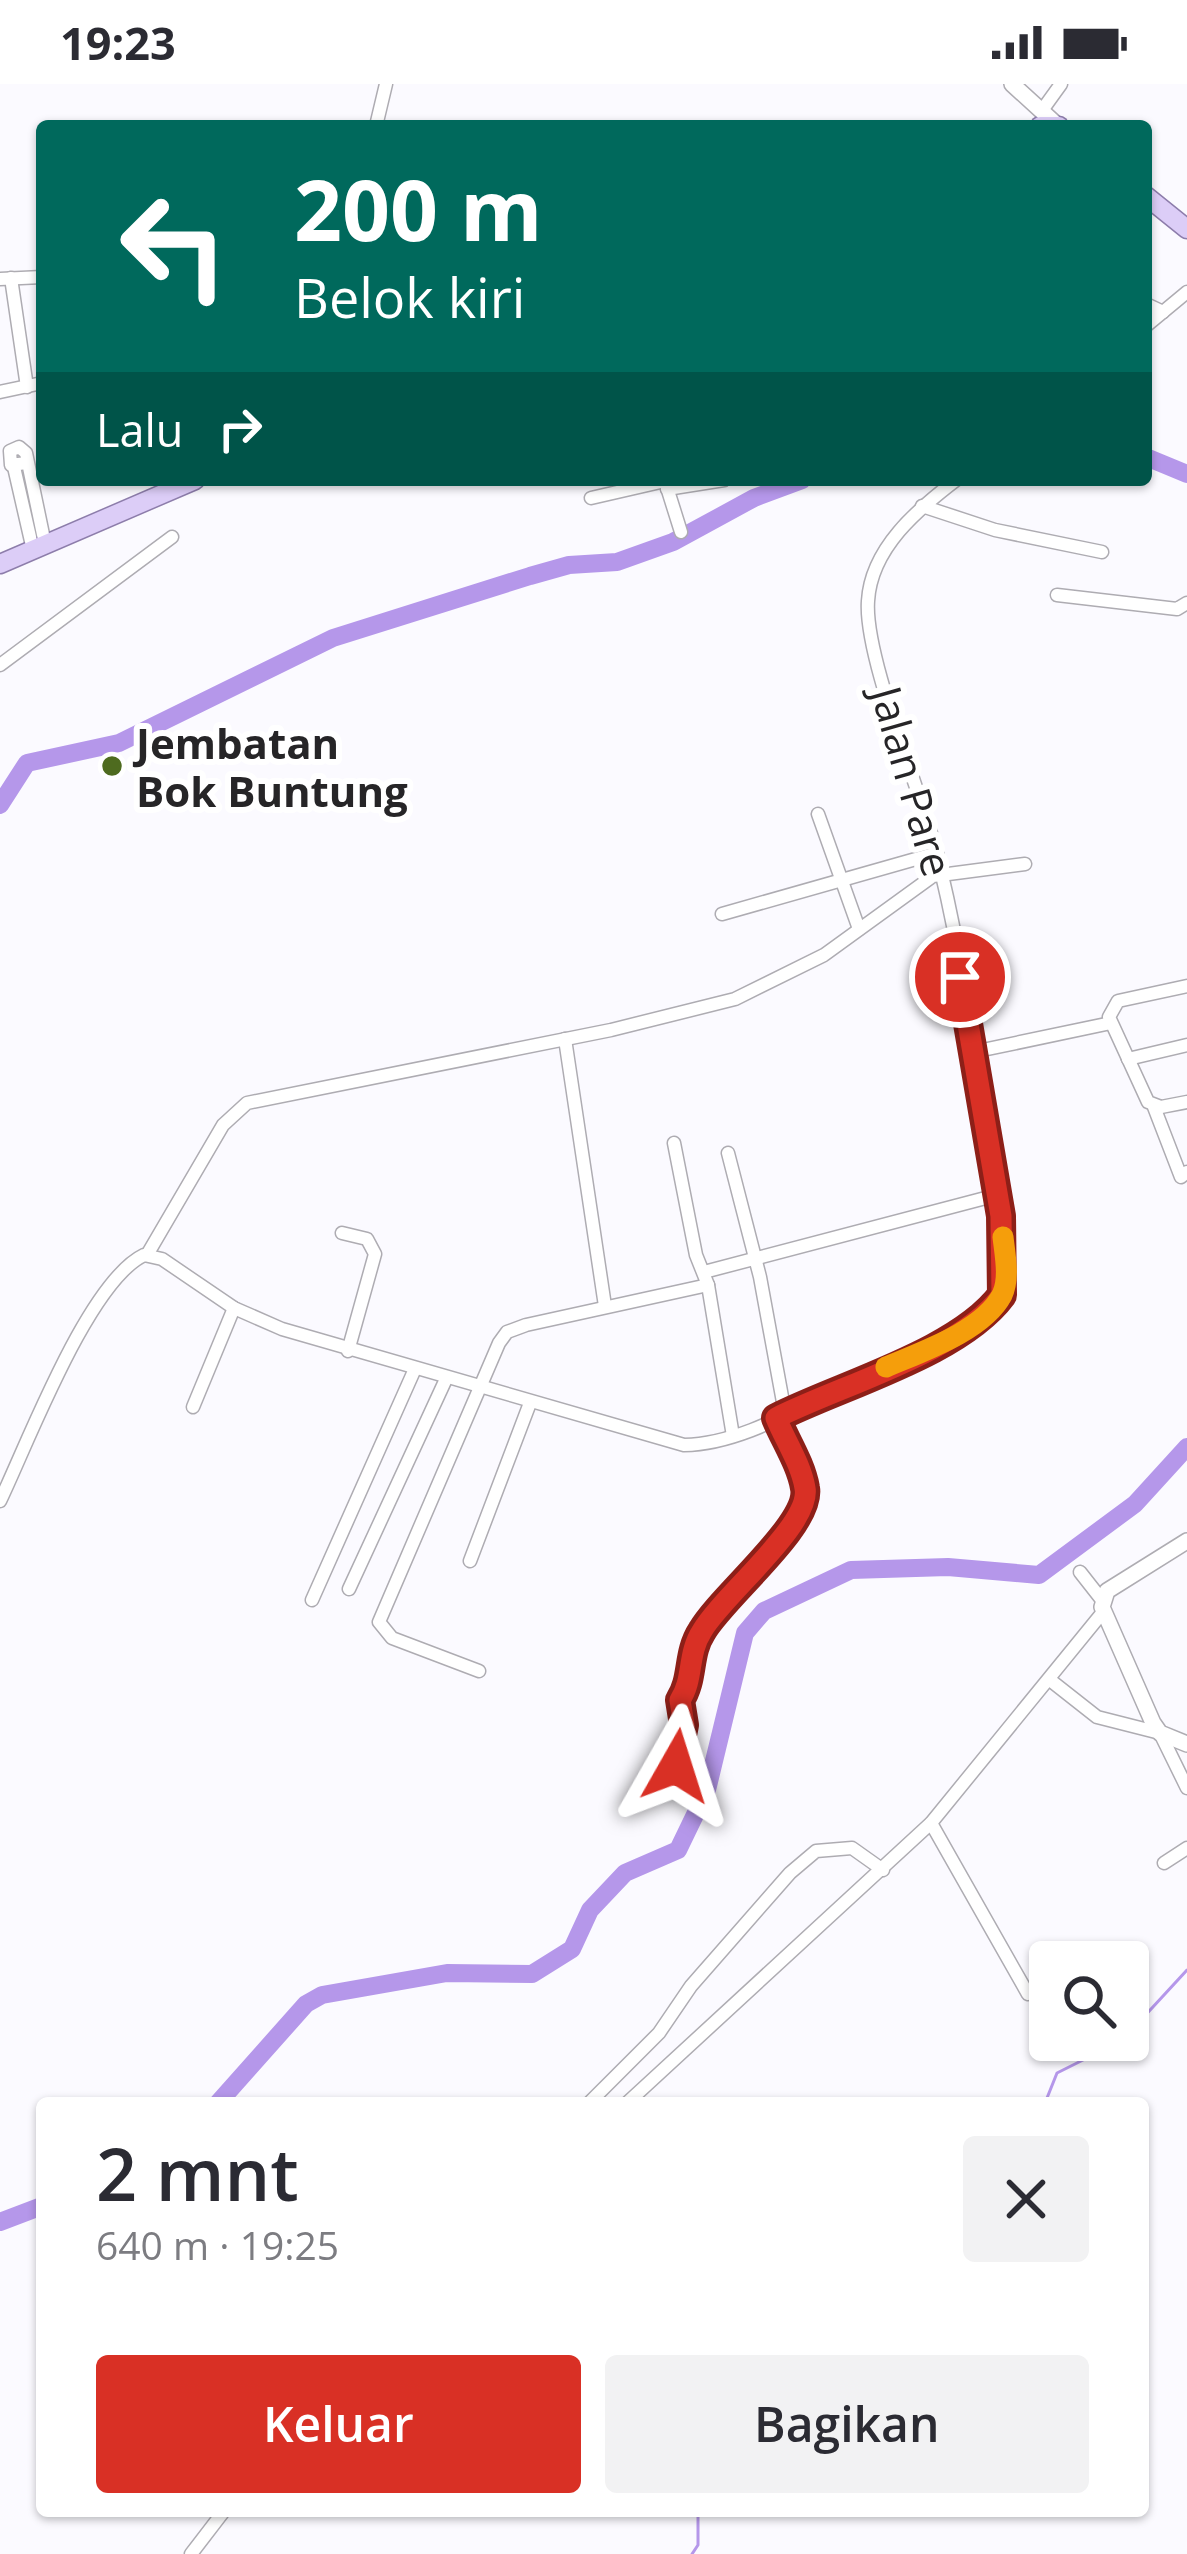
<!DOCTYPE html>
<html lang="id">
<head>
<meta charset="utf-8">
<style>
  :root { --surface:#fff; --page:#f2f2f3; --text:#2b2b33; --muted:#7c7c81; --accent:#d93025 }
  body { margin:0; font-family:"Open Sans",sans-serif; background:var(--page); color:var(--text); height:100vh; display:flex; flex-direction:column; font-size:45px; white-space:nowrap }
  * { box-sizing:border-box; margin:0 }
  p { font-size:39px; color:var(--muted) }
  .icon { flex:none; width:66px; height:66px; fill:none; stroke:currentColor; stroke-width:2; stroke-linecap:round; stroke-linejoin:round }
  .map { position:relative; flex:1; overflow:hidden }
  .drawer { position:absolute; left:36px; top:2013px; width:1113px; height:420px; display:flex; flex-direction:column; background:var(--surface); border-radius:12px; box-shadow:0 3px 9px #0004 }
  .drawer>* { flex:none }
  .banner { position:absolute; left:36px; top:36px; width:1116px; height:366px; border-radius:12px; box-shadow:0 3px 9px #0004; background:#00695c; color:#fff; overflow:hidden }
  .buttons { position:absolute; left:1029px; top:1857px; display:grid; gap:24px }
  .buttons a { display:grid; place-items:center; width:120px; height:120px; border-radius:12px; background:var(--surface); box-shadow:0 3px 9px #0004; font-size:60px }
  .pin { position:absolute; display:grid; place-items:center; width:102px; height:102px; color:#fff; margin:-51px; border:6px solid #fff; border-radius:50%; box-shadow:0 3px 12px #0007 }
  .me { position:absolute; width:132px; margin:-66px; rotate:6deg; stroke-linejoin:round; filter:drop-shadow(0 0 9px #0008) }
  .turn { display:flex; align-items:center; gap:42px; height:252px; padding:0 60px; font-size:54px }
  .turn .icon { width:156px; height:156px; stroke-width:2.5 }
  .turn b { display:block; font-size:84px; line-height:102px }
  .then { display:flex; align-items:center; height:114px; padding:0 60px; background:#0003; gap:24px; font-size:45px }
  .round { display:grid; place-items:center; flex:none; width:126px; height:126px; border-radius:12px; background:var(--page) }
  .overview { display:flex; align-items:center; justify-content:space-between; height:204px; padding:0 60px }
  h1 { font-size:72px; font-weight:600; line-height:90px }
  .cta { display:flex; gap:24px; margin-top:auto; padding:24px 60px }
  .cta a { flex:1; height:138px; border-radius:12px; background:var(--accent); color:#fff; font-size:48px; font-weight:600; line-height:138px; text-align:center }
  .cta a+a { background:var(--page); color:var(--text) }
  .status { display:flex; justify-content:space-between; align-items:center; height:84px; padding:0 60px; background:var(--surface); direction:ltr }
  .status svg { height:33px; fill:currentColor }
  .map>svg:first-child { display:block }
</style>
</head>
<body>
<div class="status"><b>19:23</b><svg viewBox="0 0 49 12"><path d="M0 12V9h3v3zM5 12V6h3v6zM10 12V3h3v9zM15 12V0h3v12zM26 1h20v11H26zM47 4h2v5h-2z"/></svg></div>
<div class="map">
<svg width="1187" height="2470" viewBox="0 0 1187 2470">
  <rect width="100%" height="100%" fill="#fbfaff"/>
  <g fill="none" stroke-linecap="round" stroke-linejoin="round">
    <g stroke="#b597ea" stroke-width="3">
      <path d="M1128 1950 1187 1886"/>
      <path d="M1045 2019 1057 1989 1123 1956"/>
      <path d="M692 2470 698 2461V2432L705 2427"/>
    </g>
    <g stroke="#b597ea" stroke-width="18">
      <path d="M1146 373 1187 390"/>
      <path d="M0 721 27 679 119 659 333 554 530 492 569 481 617 478 673 458 754 414 802 396"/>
      <path d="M218 2019 306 1920 322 1911 447 1889 532 1890 572 1865 590 1826 625 1789 678 1766 707 1706 745 1549 764 1527 851 1486 948 1483 1039 1491 1135 1420 1187 1363"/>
      <path d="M0 2138 42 2122"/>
    </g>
    <g stroke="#aeacb2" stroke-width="15">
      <g id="minor">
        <path d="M1043 25 1061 0"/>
        <path d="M376 42 386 0"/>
        <path d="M11 194 27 303"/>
        <path d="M0 195 42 193"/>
        <path d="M1146 220 1163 228"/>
        <path d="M1146 242 1187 208"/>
        <path d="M0 308 42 299"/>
        <path d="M26 379 11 381 10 367 19 363 26 369 45 460"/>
        <path d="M14 383 33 466"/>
        <path d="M665 397 681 448"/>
        <path d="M667 405 724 396"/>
        <path d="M591 414 665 397"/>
        <path d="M922 422 995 446 1102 468"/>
        <path d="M1057 511 1177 525 1187 519"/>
        <path d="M0 581 172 453"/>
        <path d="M818 730 859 845"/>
        <path d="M722 830 937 769"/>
        <path d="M1187 902 1118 917 1109 933 1148 1018 1161 1023 1187 1018"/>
        <path d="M565 955 605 1222"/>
        <path d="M973 968 1111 939"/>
        <path d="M1128 975 1187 961"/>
        <path d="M1154 1023 1181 1093 1187 1088"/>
        <path d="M674 1059 696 1171 708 1201 733 1352"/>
        <path d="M728 1069 760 1193 785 1329"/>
        <path d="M342 1149 367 1155 375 1170 348 1267"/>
        <path d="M147 1171 223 1041 247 1019 611 946 735 915 824 871 933 792 1025 780"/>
        <path d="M704 1188 997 1111"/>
        <path d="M193 1323 234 1224"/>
        <path d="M0 1417C28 1359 88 1198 144 1171L162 1175 234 1224 282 1245 684 1361C745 1360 807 1318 862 1294 899 1278 982 1248 1002 1212 1017 1184 997 1108 992 1077 974 973 962 865 935 763 919 703 864 571 868 517 871 464 918 425 956 396"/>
        <path d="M470 1477 530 1319"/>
        <path d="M1080 1488 1102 1516"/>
        <path d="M349 1505 446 1295"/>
        <path d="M312 1516 414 1287"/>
        <path d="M479 1587 392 1554 379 1538 499 1259 507 1248 526 1241 708 1201"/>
        <path d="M1050 1596 1097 1633 1160 1649 1187 1704"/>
        <path d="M676 1682 684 1641 680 1616 690 1596 691 1566 729 1510 783 1454 805 1417V1401L776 1334"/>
        <path d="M931 1739 1028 1910"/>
        <path d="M1164 1779 1187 1764"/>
        <path d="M589 2019 659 1949 691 1902 790 1789 816 1767 852 1764 883 1786"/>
        <path d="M627 2019 931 1739 1103 1528"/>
        <path d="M191 2470 224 2427"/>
      </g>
    </g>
    <g stroke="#aeacb2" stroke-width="18">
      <g id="tertiary">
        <path d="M1012 0 1058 42"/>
        <path d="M1187 1457 1107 1507 1102 1523 1153 1639 1160 1649 1187 1660"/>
      </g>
    </g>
    <g stroke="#8d7dab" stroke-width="21">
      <g id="primary">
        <path d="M1040 42H1059"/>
        <path d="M1146 112 1187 145"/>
        <path d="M0 480 195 396"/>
      </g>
    </g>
    <use href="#minor" stroke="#fff" stroke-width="12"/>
    <use href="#tertiary" stroke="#fff" stroke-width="15"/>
    <use href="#primary" stroke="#dccdf7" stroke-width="18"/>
  </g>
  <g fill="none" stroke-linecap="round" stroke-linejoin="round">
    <g stroke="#8d1f18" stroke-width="30">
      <path id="route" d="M676 1682 684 1641 680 1616C694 1595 687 1570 702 1547 722 1512 812 1440 805 1404 801 1380 785 1356 776 1334 841 1301 959 1269 1002 1211L1001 1132 960 893"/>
    </g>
    <use href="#route" stroke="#d93025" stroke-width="21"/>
    <path stroke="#f59e0b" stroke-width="21" d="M886 1283C921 1268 983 1247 1002 1211 1010 1195 1005 1171 1003 1153"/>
  </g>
  <circle fill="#4e6b1f" stroke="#fff" stroke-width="4.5" cx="112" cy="682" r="12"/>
  <g text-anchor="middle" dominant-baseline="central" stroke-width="12" stroke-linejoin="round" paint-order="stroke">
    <g font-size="42" font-weight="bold" fill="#262527" stroke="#fff" text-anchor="start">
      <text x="136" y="658">Jembatan<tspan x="136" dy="48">Bok Buntung</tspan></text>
    </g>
    <g font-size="42" fill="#262527" stroke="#fff">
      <text transform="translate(913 697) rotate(74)">Jalan Pare</text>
    </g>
  </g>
</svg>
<div class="buttons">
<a><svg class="icon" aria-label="search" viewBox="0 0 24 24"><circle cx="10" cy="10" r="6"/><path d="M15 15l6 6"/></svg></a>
</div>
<div class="pin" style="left:960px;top:893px;background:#d93025"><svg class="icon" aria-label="arrive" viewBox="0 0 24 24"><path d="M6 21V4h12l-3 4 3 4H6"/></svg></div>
<svg class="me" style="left:676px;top:1682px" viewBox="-20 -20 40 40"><path d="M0-17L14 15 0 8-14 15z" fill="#d93025" stroke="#fff" stroke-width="4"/></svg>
<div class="banner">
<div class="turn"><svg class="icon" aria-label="left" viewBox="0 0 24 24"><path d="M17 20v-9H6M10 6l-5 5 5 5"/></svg><div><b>200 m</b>Belok kiri</div></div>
<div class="then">Lalu<svg class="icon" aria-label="right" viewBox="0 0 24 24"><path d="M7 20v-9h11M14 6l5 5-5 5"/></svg></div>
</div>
<section class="drawer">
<div class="overview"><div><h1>2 mnt</h1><p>640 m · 19:25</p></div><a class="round"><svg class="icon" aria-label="close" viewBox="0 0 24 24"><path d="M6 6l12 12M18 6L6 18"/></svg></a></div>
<div class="cta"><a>Keluar</a><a>Bagikan</a></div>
</section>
</div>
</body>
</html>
